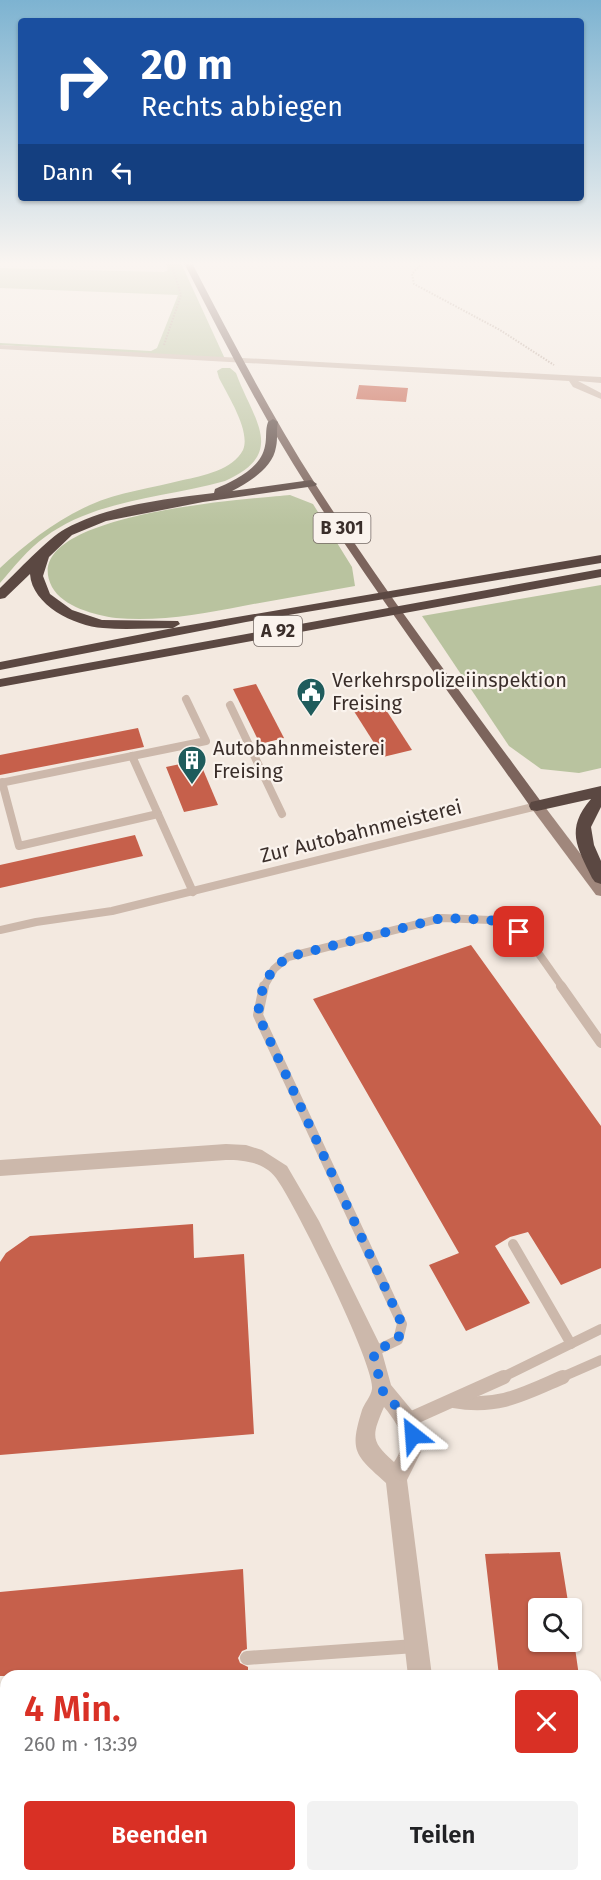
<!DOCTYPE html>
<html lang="de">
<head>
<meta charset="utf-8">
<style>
  :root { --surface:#fff; --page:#f2f2f2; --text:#202124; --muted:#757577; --accent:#d93025 }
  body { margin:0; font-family:"Fira Sans",sans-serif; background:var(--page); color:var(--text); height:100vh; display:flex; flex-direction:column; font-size:22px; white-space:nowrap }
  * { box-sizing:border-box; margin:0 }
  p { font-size:20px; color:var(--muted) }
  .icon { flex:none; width:33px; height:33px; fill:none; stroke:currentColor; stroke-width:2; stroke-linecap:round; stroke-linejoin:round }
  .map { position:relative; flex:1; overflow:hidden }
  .sheet { position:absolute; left:0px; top:1670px; width:602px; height:212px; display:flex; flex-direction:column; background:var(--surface); border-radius:18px 18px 0 0; box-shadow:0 2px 4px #0004 }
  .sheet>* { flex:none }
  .top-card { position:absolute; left:18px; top:18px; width:566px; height:183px; border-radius:6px; box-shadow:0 2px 4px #0004; background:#1a4fa0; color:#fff; overflow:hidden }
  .controls { position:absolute; left:528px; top:1598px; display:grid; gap:12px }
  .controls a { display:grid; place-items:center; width:54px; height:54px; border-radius:6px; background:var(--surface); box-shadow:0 2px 4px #0004; font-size:30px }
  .pin { position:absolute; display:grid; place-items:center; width:51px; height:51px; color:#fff; margin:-26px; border-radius:12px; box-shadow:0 3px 9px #0006 }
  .me { position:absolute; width:66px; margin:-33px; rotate:332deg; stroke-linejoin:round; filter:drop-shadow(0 0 4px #0008) }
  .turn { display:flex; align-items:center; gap:21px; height:126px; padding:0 24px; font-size:27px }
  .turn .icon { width:78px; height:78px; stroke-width:2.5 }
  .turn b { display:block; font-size:42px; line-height:51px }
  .then { display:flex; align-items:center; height:57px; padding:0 24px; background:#0003; gap:12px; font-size:22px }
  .round { display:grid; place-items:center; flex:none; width:63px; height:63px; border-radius:6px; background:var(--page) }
  .headline { display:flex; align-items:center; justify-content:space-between; height:102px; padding:0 24px }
  h1 { font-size:36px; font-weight:600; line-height:45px; color:var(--accent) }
  .button { display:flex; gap:12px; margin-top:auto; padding:12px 24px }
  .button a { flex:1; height:69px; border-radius:6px; background:var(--accent); color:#fff; font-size:24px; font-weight:600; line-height:69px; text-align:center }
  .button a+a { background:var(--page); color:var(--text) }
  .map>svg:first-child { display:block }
</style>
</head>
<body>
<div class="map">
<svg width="601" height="1880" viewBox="0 0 601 1880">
  <rect width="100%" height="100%" fill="#f3e9e0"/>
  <g fill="#b9c39f">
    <path d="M166 263H181L225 359 0 345V343L151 351 157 348 178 295 0 288V268L164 272 168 270Z"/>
    <path d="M222 368H230L236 373C253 420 288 453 225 481 165 498 96 499 45 537 28 549 14 567 0 583V568C27 543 56 520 90 505 118 492 153 488 183 480 202 476 233 470 243 450 251 431 228 396 219 378L217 371Z"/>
    <path d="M290 495 313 504 352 567 355 586C318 593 280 599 243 606 202 614 158 622 116 618 95 615 63 607 52 587 13 513 252 499 290 495Z"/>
    <path d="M601 585V768L579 773 541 769 509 746 422 616Z"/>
  </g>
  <g fill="#c6604b">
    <path d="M359 385 408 388 406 402 356 399Z"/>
    <path d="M256 684 284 738 260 744 233 689Z"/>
    <path d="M379 699 412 750 383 757 350 705Z"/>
    <path d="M138 728 144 747 0 775V755Z"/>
    <path d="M199 760 218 805 184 812 166 767Z"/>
    <path d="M135 835 143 856 0 888V865Z"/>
    <path d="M471 945 601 1126V1268L561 1285 528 1232 510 1237 495 1246 530 1303 466 1331 429 1265 459 1253 313 999Z"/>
    <path d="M193 1224 194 1258 244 1254 254 1434 0 1455V1262L6 1253 30 1236Z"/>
    <path d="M560 1552 569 1608H538V1641H574L579 1676H499L485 1554Z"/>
    <path d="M243 1569 247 1649 242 1651 238 1658 240 1663 248 1667V1676H0V1592Z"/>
  </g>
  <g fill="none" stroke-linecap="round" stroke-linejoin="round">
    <g stroke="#b8a295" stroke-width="2" stroke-dasharray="1.5 1.5" stroke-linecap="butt">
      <path d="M422 263 412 274 414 284 500 330 554 365"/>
      <path d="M164 345 181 295 171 263"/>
    </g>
    <g stroke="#ccb8ab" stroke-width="8">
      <path d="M230 705 282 814"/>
      <path d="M132 756 193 892"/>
      <path d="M2 782 19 846 158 814"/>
      <path d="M0 783 206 741 186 699"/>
      <path d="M0 930 36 922 112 911 537 806"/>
      <path d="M263 988 274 969 288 957 442 918 490 920 519 932 532 944 563 988"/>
    </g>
    <g stroke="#ccb8ab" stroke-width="10">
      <path d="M264 986 258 1015 402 1324 398 1340 373 1352"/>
      <path d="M561 986 601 1043"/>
      <path d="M513 1244 571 1344"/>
      <path d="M501 1378 601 1329"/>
      <path d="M560 1378 601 1360"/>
    </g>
    <g stroke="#ccb8ab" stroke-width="14">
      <path d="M454 1401C498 1409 524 1394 563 1377"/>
      <path d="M408 1420 504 1377"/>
      <path d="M247 1658 415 1646"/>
      <path d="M596 1715 601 1714"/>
    </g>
    <g fill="#ccb8ab" fill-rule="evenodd">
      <path d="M0 345 601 377V383L578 381 601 393V399L573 387 569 381 0 349Z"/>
      <path d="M226 1144 246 1145 262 1150 287 1166 319 1221 380 1345 391 1385 415 1414 422 1431 421 1452 407 1480 432 1676H408L386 1483C355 1455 349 1452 362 1410 364 1404 371 1396 372 1389 375 1365 294 1202 276 1178 264 1162 244 1160 226 1160L0 1176V1160ZM384 1407C399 1425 409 1441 394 1462 371 1441 371 1437 384 1407Z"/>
      <path d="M431 1875H457L458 1880H432Z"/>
    </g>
    <path fill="#a0877c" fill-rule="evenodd" d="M537 802 542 803 601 881V896L596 895 532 809 530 806 532 803Z"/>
    <path fill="#7c645c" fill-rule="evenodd" d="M184 263H192C231 338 270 413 316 485 386 594 465 698 542 803L544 806 542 809H532C456 702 377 596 307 486 261 414 223 339 184 263Z"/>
    <g fill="#5b4842" fill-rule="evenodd">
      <path d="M273 419 278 422C276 430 278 438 276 447 273 468 249 482 232 491L311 480 317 484 315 486 203 502 106 521 72 535 49 557 43 576 50 594 72 610 102 620 178 621 180 624 173 628 601 555V563L246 622 0 670V662L173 628C150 628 126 630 103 628 74 626 32 605 30 574L5 598 0 599V588C16 573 48 538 65 529 109 505 165 499 214 493L215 489C233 481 261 469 265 446 267 438 265 430 268 422Z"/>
      <path d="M601 569V577L0 687V679Z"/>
      <path d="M601 786V807L591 827 594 845 601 861V884L595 882 592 878C577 847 565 829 591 799L537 811 531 810 529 806 531 802Z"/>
    </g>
  </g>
  <linearGradient id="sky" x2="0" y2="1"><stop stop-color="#7db3d1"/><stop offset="0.5" stop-color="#faf5f1"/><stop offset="1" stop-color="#faf5f1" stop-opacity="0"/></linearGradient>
  <rect width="601" height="526" fill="url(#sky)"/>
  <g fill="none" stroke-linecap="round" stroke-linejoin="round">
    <path stroke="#1a73e8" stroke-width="10" stroke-dasharray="0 18" d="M413 1435 408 1420 382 1390 373 1352 398 1340 402 1324 258 1015C261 988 265 974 288 957L442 918 490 920 519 932"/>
  </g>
  <defs>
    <g id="civic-pin" transform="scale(1.5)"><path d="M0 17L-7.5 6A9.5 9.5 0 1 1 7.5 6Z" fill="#1f5c5c" stroke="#faf3ed"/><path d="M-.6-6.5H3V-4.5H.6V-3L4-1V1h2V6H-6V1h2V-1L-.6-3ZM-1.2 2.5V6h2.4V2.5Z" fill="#fff"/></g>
    <g id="building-pin" transform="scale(1.5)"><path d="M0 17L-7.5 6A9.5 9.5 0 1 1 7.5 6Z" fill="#1f5c5c" stroke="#faf3ed"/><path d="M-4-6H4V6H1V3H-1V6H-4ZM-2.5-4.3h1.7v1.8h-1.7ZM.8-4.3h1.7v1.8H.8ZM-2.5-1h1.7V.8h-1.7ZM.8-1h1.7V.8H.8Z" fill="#fff"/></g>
  </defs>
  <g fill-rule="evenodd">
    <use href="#civic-pin" x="311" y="692"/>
    <use href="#building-pin" x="192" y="760"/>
  </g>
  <g text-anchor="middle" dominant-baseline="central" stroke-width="4.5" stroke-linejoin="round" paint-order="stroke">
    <g fill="#faf3ed" stroke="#746964" stroke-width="1.5">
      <rect x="313.5" y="513" width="57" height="30" rx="4.5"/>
      <rect x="254" y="616" width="48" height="30" rx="4.5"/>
    </g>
    <g font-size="18" font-weight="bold" fill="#3a2e2a">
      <text x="342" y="528">B 301</text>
      <text x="278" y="631">A 92</text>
    </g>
    <g font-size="20" fill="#3a2e2a" stroke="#faf3ed" text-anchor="start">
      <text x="332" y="680">Verkehrspolizeiinspektion<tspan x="332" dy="23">Freising</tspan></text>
      <text x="213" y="748">Autobahnmeisterei<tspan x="213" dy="23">Freising</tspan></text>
    </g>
    <g font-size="20" fill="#3a2e2a" stroke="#faf3ed">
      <text transform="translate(361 831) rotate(-14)">Zur Autobahnmeisterei</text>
    </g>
  </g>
</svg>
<div class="controls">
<a><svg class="icon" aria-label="search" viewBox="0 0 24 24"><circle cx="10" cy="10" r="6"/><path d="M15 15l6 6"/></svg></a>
</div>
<div class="pin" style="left:519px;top:932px;background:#d93025"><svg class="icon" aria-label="arrive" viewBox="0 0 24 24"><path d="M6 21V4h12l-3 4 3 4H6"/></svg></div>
<svg class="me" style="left:413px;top:1435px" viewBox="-20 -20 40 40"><path d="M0-17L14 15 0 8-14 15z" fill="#1a73e8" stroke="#fff" stroke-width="4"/></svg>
<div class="top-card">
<div class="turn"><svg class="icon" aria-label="right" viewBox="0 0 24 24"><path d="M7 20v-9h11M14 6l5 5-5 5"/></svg><div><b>20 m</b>Rechts abbiegen</div></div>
<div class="then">Dann<svg class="icon" aria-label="left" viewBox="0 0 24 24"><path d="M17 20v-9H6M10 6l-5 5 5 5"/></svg></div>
</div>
<section class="sheet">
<div class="headline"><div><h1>4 Min.</h1><p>260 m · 13:39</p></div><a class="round" style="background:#d93025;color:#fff"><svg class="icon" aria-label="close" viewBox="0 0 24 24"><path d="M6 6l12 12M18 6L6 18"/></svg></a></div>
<div class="button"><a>Beenden</a><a>Teilen</a></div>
</section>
</div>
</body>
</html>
